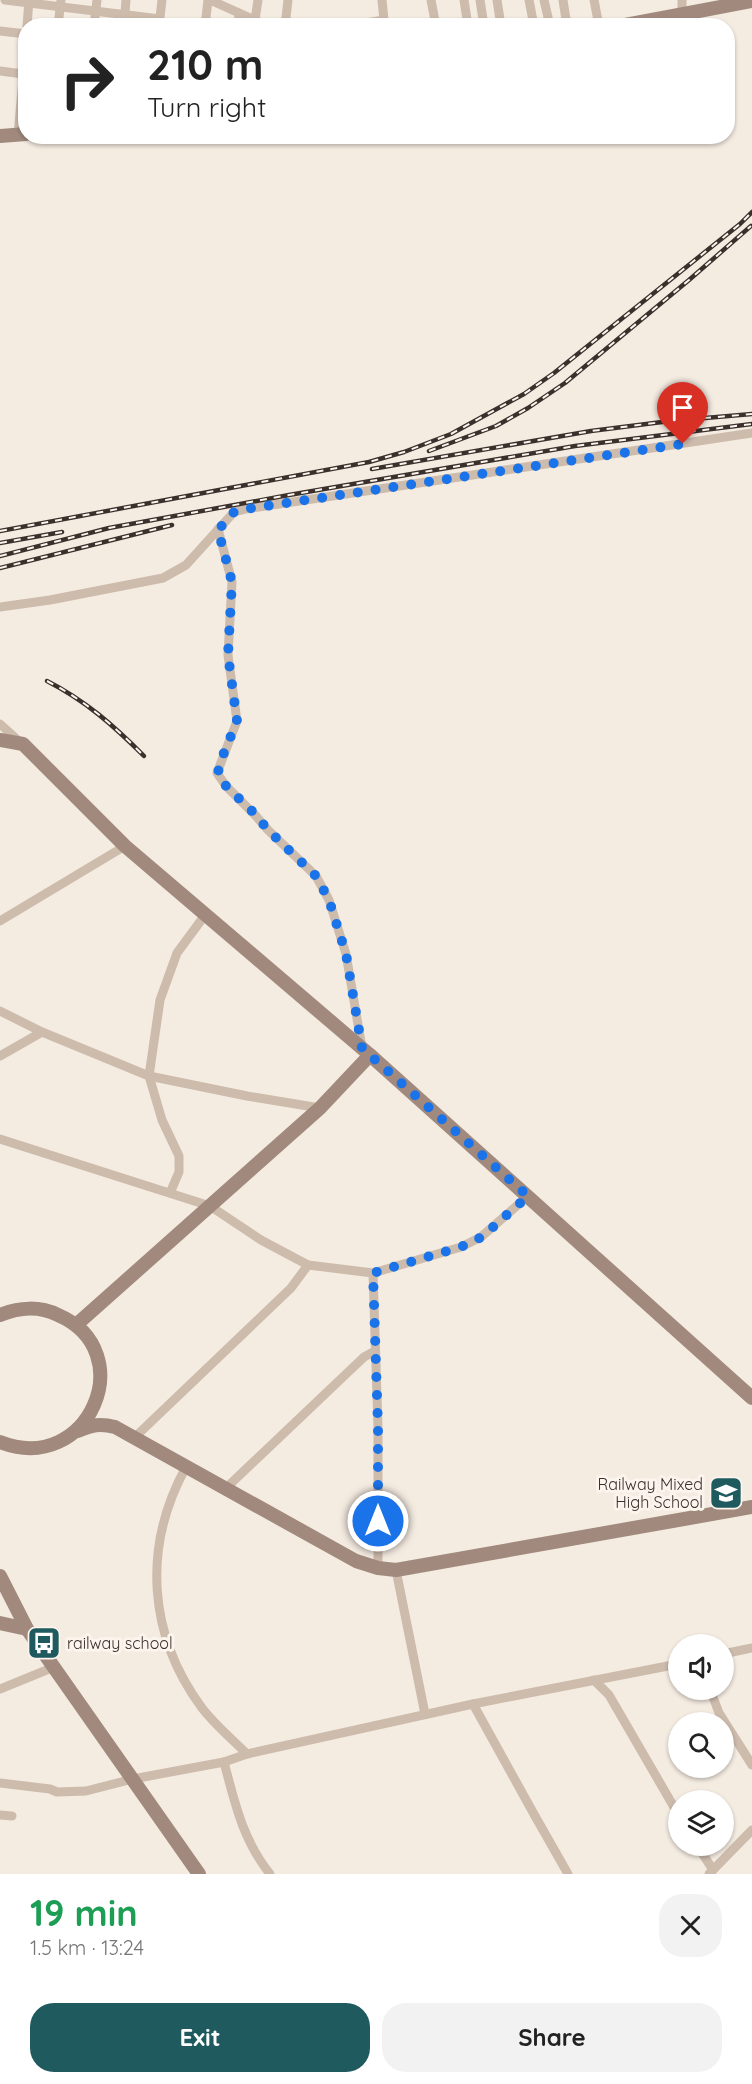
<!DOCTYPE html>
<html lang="en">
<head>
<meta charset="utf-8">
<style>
  :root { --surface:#fff; --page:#f2f2f2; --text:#222; --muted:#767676; --accent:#1f5a5e }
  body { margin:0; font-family:Quicksand,sans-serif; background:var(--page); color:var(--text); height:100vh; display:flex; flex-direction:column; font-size:22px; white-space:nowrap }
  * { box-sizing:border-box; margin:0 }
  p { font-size:20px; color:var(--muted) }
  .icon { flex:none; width:33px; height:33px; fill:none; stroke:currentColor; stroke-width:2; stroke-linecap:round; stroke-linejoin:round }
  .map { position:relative; height:1874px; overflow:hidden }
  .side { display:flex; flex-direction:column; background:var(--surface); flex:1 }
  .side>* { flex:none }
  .hud { position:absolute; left:18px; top:18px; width:717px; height:126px; border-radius:24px; box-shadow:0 2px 4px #0004; background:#fff; color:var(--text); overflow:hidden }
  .controls { position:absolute; left:668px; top:1634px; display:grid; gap:12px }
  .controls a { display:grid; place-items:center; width:66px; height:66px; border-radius:50%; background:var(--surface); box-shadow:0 2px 4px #0004; font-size:30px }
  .pin { position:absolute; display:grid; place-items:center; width:51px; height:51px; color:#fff; margin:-62px -26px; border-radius:50% 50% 50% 0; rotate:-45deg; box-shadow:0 0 6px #0007 }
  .pin .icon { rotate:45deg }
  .me { position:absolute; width:66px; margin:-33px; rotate:0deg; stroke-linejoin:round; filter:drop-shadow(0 0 4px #0008) }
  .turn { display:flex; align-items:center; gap:21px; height:126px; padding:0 30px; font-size:27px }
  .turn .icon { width:78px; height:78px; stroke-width:2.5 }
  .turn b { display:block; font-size:42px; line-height:51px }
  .round { display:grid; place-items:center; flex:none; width:63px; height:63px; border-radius:24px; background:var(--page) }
  .head { display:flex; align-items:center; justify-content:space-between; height:102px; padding:0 30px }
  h1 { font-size:36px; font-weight:800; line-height:45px; color:#1e9e55 }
  .button { display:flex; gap:12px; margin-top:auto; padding:12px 30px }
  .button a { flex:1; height:69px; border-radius:24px; background:var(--accent); color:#fff; font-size:24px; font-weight:800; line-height:69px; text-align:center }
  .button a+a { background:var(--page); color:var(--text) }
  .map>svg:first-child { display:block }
</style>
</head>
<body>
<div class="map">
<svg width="752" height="1874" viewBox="0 0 752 1874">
  <rect width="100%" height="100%" fill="#f4ebe1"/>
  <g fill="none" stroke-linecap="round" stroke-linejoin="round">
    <g stroke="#cdbbac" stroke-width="9">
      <path d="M5 0 160 19"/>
      <path d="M210 0 268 26"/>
      <path d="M431 0 436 26"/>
      <path d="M464 0 468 26"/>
      <path d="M480 0 484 26"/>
      <path d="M497 0 501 26"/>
      <path d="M529 0 534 26"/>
      <path d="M544 0 550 26"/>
      <path d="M563 0 567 26"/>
      <path d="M594 0 599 26"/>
      <path d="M682 0V14"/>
      <path d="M255 20 258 0"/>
      <path d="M27 26 29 0"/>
      <path d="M58 26 61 0"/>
      <path d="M94 26 97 0"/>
      <path d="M124 26 126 0"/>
      <path d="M159 26 162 0"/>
      <path d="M205 26 208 0"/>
      <path d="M238 26 239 13"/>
      <path d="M285 26 288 0"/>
      <path d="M347 26 384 20 382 0"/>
      <path d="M0 31 26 34"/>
      <path d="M0 71 23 74"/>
      <path d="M18 135 26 45"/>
      <path d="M218 529 232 582 228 655 237 721 217 773 226 786 255 815 268 830 316 876 329 900 346 954 362 1048"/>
      <path d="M0 607 50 600 163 578 186 565 234 512 246 509 752 433"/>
      <path d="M0 724 20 742"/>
      <path d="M0 921 125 846"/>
      <path d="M0 1011 42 1032 149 1076 247 1096 320 1108"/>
      <path d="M0 1056 42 1032"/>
      <path d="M0 1139 210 1206 261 1240 308 1265 373 1273 461 1247 481 1237 528 1196"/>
      <path d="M170 1193 179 1172V1156L162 1120 149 1076 160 1000 177 953 205 915"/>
      <path d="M373 1273 378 1427V1568"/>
      <path d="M134 1438 291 1288 308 1265"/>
      <path d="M225 1489 364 1357 375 1351"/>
      <path d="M396 1570 425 1714"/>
      <path d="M723 1654 752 1648"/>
      <path d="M594 1680 609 1695 678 1814"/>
      <path d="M0 1689 54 1667"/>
      <path d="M710 1689 719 1713 752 1765"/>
      <path d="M473 1704 535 1816 568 1874"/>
      <path d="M247 1754 473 1704 678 1664"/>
      <path d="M224 1762C235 1804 243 1840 270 1874"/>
      <path d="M0 1783 50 1789 57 1792 86 1791 133 1779 224 1762 247 1754C232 1739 215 1725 202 1708 148 1635 142 1547 186 1467"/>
      <path d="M0 1815 12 1816"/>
      <path d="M697 1845 713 1870"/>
      <path d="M709 1874 752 1830"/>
    </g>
    <g stroke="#a18a7d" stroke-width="14">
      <path d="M620 26 752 1"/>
      <path d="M0 136 26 134"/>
      <path d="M0 740 23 744 125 846 370 1055 752 1398"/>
      <path d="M0 1315C19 1307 40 1306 58 1315 142 1351 89 1477 0 1442"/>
      <path d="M76 1325 320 1108 370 1055"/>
      <path d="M78 1431C91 1425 100 1423 115 1427L356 1561 378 1568 396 1570 752 1507"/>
      <path d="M0 1576 27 1629 199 1874"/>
      <path d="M0 1623 27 1629"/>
    </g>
    <g stroke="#3b302b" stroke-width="4.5">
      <g id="rail">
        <path d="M429 451 496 426 528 408 565 383 689 280 751 226"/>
        <path d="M372 469 591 431 670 421 752 414"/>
        <path d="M0 531 369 462 404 452 451 434 524 394 554 373 740 224 752 212"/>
        <path d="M0 543 62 532"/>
        <path d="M0 556 109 528 289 495 575 446 752 424"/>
        <path d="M0 568 172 525"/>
        <path d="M47 681C86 701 113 725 144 756"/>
      </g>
    </g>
    <use href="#rail" stroke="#fbf5ee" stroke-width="2" stroke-dasharray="7" stroke-linecap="butt"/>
  </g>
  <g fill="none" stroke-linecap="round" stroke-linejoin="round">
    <path stroke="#1a73e8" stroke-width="10" stroke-dasharray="0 18" d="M378 1521V1427L373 1273 461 1247 482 1237 528 1196 362 1048 346 954 329 900 316 876 268 830 255 814 226 786 218 775 219 765 237 721 228 655 232 582 218 530 234 512 246 509 683 444"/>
  </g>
  <defs>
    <g id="school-square" transform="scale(1.725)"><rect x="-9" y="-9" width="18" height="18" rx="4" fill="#1f5a5e" stroke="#fbf5ee"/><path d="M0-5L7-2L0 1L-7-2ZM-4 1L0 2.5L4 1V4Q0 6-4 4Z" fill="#fff"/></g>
    <g id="bus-square" transform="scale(1.725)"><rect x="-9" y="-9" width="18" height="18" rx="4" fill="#1f5a5e" stroke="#fbf5ee"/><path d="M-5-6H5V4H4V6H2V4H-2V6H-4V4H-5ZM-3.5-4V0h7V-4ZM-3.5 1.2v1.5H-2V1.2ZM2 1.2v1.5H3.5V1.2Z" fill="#fff"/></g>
  </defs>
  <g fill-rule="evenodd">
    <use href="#school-square" x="726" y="1493"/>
    <use href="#bus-square" x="44" y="1643"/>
  </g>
  <g text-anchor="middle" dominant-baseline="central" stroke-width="6" stroke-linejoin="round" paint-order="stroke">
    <g font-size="16" fill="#3b302b" stroke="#fbf5ee" text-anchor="end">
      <text x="703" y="1484">Railway Mixed<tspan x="703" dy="18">High School</tspan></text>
      <text x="67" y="1643" text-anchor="start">railway school</text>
    </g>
  </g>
</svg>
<div class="controls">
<a><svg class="icon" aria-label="sound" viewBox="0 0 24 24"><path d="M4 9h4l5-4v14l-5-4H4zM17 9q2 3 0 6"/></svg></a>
<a><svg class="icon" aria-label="search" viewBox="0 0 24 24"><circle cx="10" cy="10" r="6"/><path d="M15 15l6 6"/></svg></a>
<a><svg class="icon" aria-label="layers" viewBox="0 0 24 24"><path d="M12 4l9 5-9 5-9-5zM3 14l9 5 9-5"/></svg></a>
</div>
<div class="pin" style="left:683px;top:444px;background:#d93025"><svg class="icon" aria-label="arrive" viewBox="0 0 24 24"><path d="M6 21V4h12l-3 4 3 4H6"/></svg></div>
<svg class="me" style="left:378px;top:1521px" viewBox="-20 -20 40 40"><circle r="17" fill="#1a73e8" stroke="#fff" stroke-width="3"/><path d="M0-11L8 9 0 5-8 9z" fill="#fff"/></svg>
<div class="hud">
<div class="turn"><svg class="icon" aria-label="right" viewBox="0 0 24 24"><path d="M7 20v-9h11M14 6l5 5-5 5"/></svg><div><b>210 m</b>Turn right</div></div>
</div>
</div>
<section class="side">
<div class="head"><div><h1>19 min</h1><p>1.5 km · 13:24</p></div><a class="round"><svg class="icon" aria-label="close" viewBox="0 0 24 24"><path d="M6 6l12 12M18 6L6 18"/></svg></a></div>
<div class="button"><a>Exit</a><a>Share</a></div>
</section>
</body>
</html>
